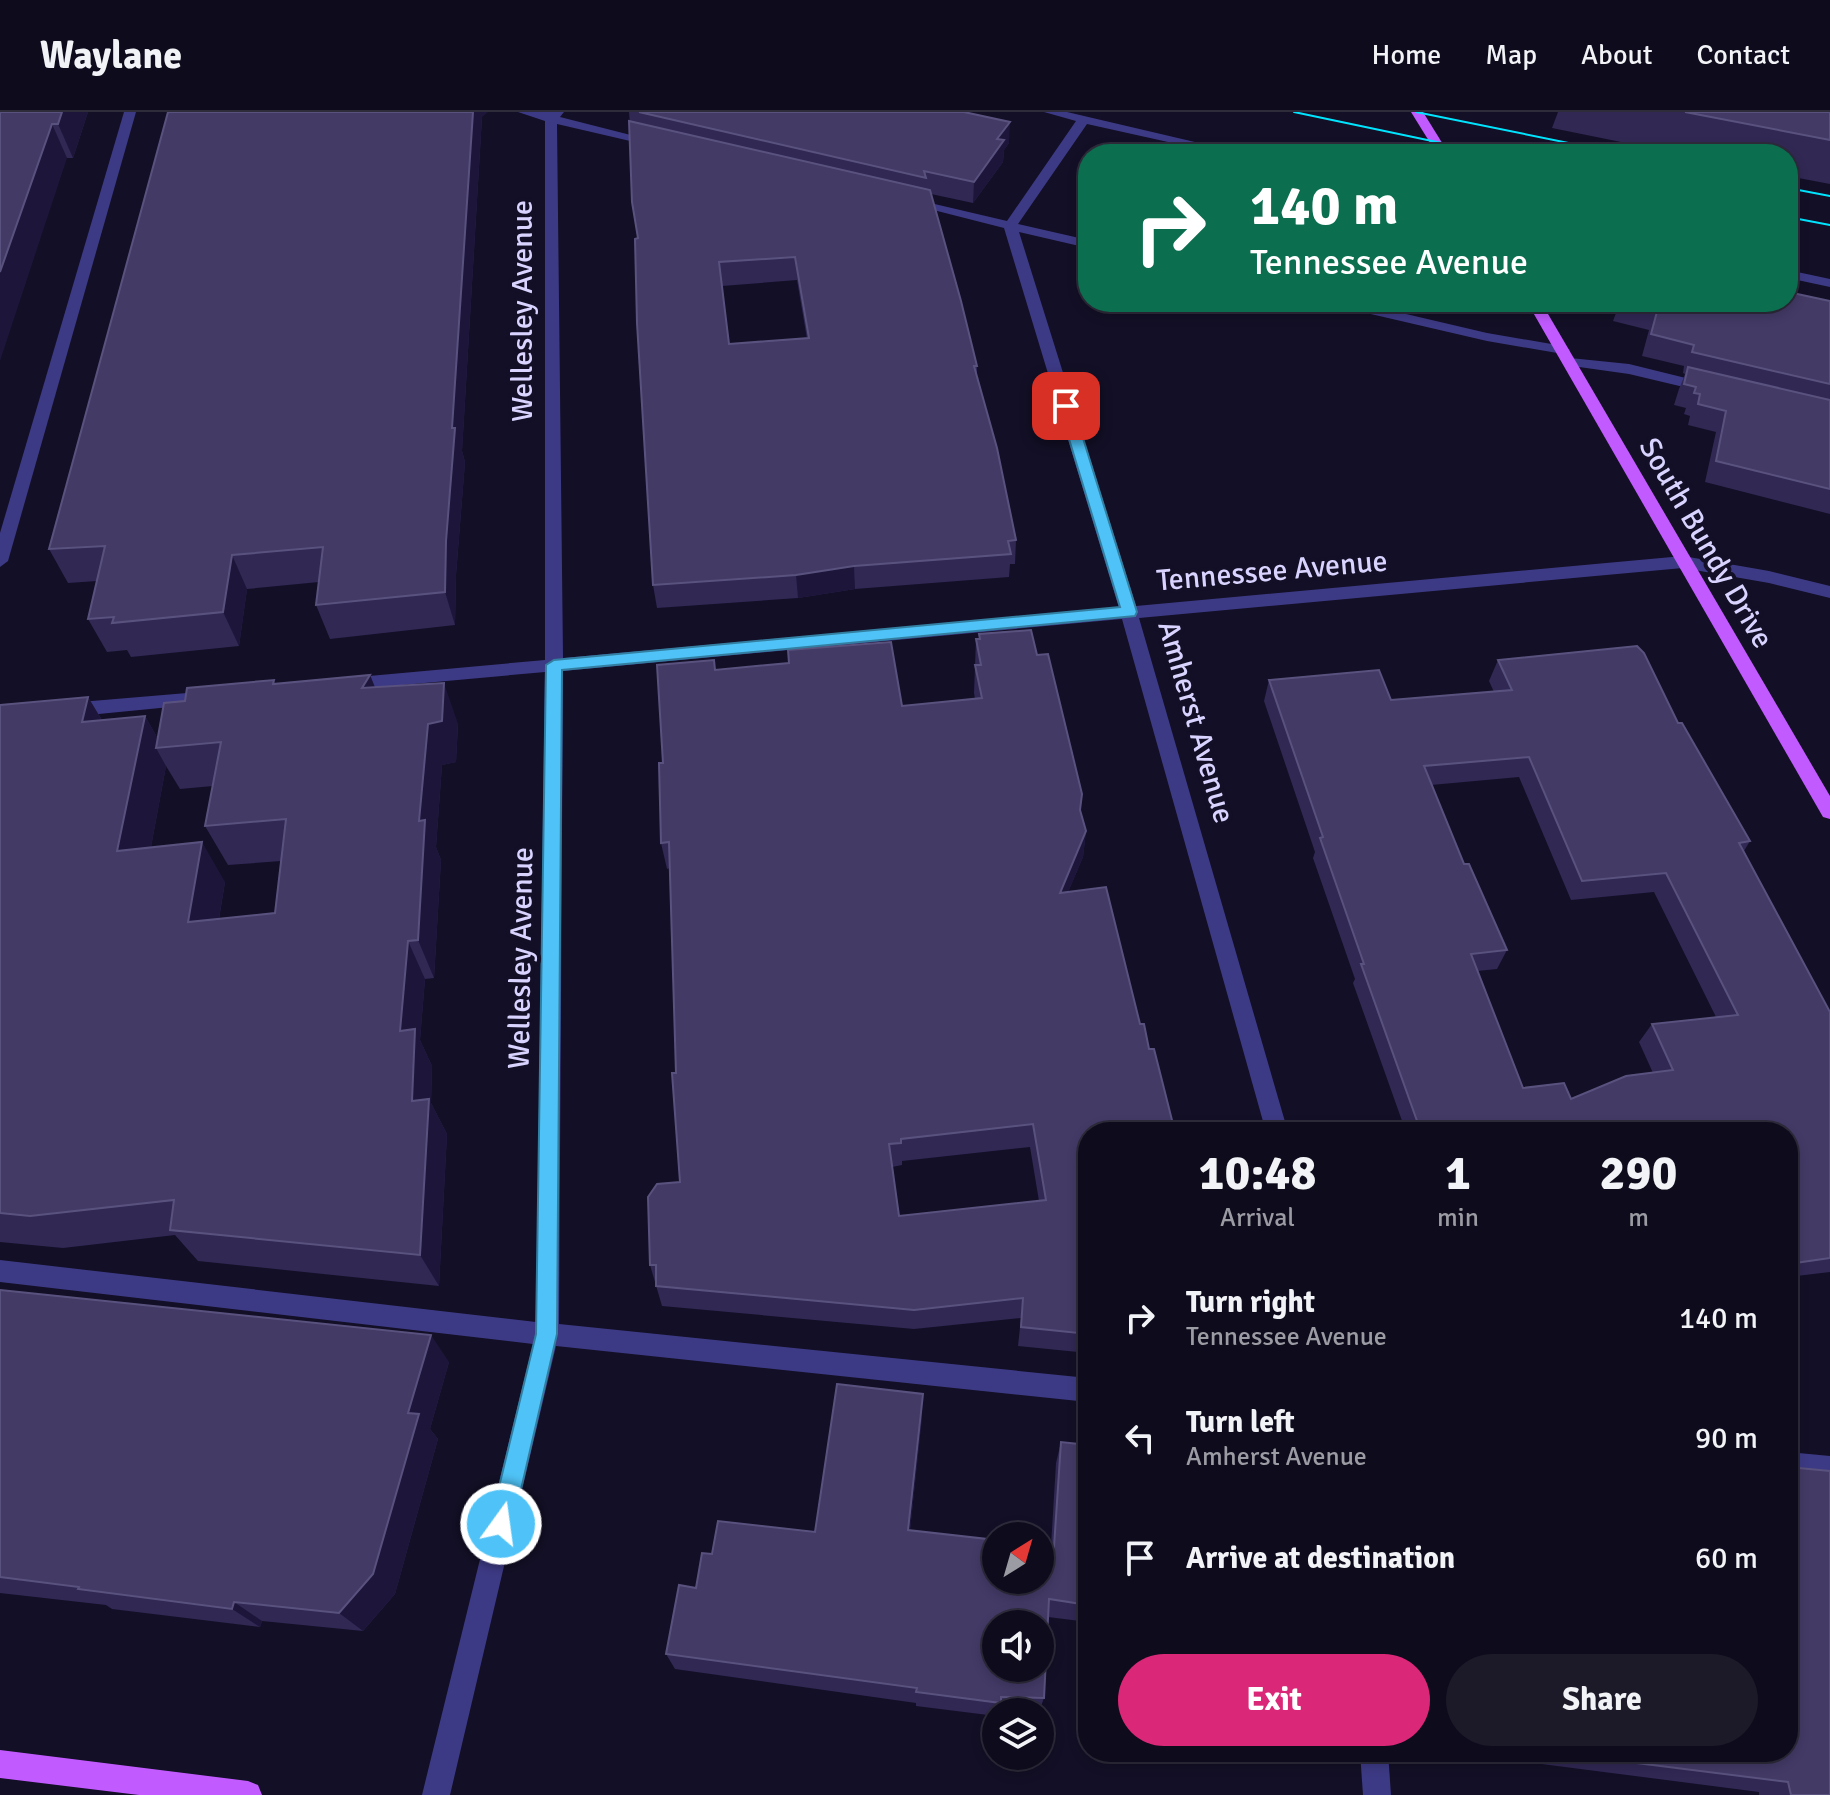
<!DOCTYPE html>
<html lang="en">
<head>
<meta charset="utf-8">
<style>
  :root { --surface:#0e0b1c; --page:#1c1929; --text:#f1f3f6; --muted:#9b9ba3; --line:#2e2b3b; --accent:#db2777 }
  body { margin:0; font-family:Signika,sans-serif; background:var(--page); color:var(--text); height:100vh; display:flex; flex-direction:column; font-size:30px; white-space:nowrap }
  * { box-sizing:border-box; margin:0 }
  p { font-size:26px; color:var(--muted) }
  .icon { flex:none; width:44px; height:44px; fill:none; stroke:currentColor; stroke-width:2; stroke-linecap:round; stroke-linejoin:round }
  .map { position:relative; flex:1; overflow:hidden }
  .details { position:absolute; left:1078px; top:1010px; width:720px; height:640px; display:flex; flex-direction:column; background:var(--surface); border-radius:32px; box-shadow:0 4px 12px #0003,0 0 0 2px var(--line) }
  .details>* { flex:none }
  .top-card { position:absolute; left:1078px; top:32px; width:720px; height:168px; border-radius:32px; box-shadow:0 4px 12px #0003,0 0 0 2px var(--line); background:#0b6e4f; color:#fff; overflow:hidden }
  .needle { width:52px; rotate:37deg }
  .tools { position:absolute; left:982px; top:1410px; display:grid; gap:16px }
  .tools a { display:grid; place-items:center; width:72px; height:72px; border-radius:50%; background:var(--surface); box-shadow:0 4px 12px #0003,0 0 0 2px var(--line); font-size:40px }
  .pin { position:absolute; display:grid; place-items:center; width:68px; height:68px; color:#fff; margin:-34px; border-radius:16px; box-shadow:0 4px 12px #0006 }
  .me { position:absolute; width:88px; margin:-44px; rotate:14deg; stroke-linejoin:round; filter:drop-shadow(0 0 6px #0008) }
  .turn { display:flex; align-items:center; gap:28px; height:168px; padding:0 40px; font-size:36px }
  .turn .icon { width:104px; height:104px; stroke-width:2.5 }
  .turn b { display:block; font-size:56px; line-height:68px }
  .eta { display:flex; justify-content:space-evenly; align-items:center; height:136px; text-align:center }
  .eta b { font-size:48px; font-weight:700; line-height:56px }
  .primary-button { display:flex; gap:16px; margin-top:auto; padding:16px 40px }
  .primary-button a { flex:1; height:92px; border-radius:48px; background:var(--accent); color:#fff; font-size:32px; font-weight:700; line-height:92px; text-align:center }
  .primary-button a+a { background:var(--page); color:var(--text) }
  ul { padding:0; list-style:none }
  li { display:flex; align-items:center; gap:24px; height:120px; padding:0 40px }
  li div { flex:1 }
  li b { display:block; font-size:30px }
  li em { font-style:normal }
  header { display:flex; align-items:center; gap:48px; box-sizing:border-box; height:112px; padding:0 40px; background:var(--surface); border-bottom:2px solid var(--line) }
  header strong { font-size:38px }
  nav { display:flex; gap:44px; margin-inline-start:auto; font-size:28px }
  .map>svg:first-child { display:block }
</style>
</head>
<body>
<header>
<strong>Waylane</strong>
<nav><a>Home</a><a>Map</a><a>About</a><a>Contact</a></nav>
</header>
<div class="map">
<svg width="1830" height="1683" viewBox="0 0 1830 1683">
  <rect width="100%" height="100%" fill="#130f26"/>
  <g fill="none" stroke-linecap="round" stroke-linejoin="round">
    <g fill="#3d3a85" fill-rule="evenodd">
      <path d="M124 0H136L8 449 0 455V421Z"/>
      <path d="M518 0H564L560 5 662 31 656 35 557 12 563 546 1119 496 1004 116 902 90 909 86 1007 109 1076 9 1044 0H1067L1246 42H1222L1087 12 1018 112 1088 128V136L1019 120 1136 494 1683 444 1769 459 1830 474V486L1769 471 1683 456 1139 506 1288 1020H1266L1122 507 563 559 559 1212 1088 1266V1290L556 1234 450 1683H422L533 1232 0 1170V1148L536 1210 545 560 347 578 338 572 347 566 545 548V9Z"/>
      <path d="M1788 158 1830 167V175L1788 166Z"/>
      <path d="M1330 190H1355L1487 221 1563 234 1570 238 1563 242 1487 229 1332 193Z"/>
      <path d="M1570 246 1629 252 1714 273 1717 276 1709 281 1629 262 1565 253V247Z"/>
      <path d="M211 579 220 585 211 591 68 605 59 598 68 591Z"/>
      <path d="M1788 1340 1830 1344V1368L1788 1364Z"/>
      <path d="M1360 1640H1388L1391 1683H1363Z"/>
    </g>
    <g fill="#c25bff" fill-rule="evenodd">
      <path d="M1411 0H1423L1449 42H1437Z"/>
      <path d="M1527 190H1541L1830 684V707L1823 705Z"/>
      <path d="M0 1638 248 1669 258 1673 262 1683H139L0 1666Z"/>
    </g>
    <g stroke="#00e5ff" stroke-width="2">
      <path d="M1294 0 1494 42"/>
      <path d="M1416 0 1623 42"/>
      <path d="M1788 76 1830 84"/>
      <path d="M1788 105 1830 113"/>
    </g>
  </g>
  <g fill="#312854" fill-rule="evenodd">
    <path d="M0 0H88L73 46H67Z"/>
    <path d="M629 0H964L1009 31 1004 38 1003 50 973 91 931 82 977 254V265L1016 428 1015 452H1010L1009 465 855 477 798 486 657 496 653 473 638 126ZM797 168 807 227 729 232 722 174Z"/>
    <path d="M1558 0H1830V72L1788 64V42H1680L1552 16Z"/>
    <path d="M482 5 462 339 465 350 456 463 455 513 330 527 316 493 319 470 247 477 239 534 131 545 127 538 107 540 88 507 97 469 68 471 49 437Z"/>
    <path d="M1830 189V402L1705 370 1716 320 1688 313 1690 304 1684 302 1686 296 1674 293 1679 277 1685 262 1683 261 1684 254 1642 244 1649 218 1613 209 1620 190Z"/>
    <path d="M979 522 1037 543 1086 719 1083 745 1068 780 1088 1020V1241L1018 1234 1021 1206 914 1217 662 1194 650 1153 680 1070 670 756 667 757 661 731 663 651 716 558 902 594 975 587 974 581 976 527H979ZM1030 1035 1039 1089 899 1104 892 1055 902 1053V1049Z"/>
    <path d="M1498 548 1678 611 1750 729 1744 739 1830 900V1160L1788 1165V1020H1406L1353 871 1355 867 1313 746 1315 740 1264 589 1269 568 1391 588 1494 580 1489 569ZM1519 665 1571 788 1654 780 1716 905 1652 912 1639 930 1653 961 1571 987 1523 976 1477 859 1497 857 1507 838 1464 752 1431 673Z"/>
    <path d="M370 563 375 576 458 612 456 650 442 653 436 735 441 748 434 866 425 867 420 928 432 954 431 991 447 1022 439 1174 198 1149 175 1123 63 1136 0 1130V593L88 585 102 608 145 604 158 627 185 589 276 572ZM166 654 180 677 213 674 205 714 228 753 281 749 275 801 219 807 225 770 151 735Z"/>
    <path d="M0 1178 449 1250 430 1317 438 1327 395 1482 363 1519 262 1509 260 1515 112 1497 106 1493 0 1481Z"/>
    <path d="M922 1305 910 1418 1051 1434 1056 1351 1061 1330 1088 1333V1510L1048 1505 1044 1586 1039 1600 999 1599 996 1600V1604L916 1594V1591L675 1557 666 1542 696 1476 815 1420Z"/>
    <path d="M1484 1640H1788L1830 1683H1759V1680L1488 1645Z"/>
  </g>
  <g fill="#1d163a">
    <path d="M62 0H88L73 46 58 12Z"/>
    <path d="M473 0H488L482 5 462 339 465 350 456 463 455 513 445 480 446 429 452 316Z"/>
    <path d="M1010 10 1009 31 1004 38 1003 50 973 91 974 70 997 27Z"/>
    <path d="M52 12 67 46 0 249V160Z"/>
    <path d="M232 443 247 477 239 534 223 500Z"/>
    <path d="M854 454 855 477 798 486 796 463Z"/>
    <path d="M370 563 387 605 362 576Z"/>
    <path d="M444 571 458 612 456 650 442 653 436 735 441 748 434 866 418 828 419 709 428 612Z"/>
    <path d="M88 585 113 627 82 610Z"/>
    <path d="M145 604 163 636H156L166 654 143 778 117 739Z"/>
    <path d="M1086 719 1083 745 1057 806 1060 781Z"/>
    <path d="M202 730 225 770 212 848 188 810Z"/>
    <path d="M408 829 425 867 420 928 432 954 431 991 447 1022 439 1174 420 1143 412 989 400 919Z"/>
    <path d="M431 1223 449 1250 430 1317 438 1327 395 1482 363 1519 339 1501 408 1301Z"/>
    <path d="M923 1282 922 1305 908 1437V1418Z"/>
    <path d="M234 1490 262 1509 260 1515 232 1497Z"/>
  </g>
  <g fill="#433a66" stroke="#5a527e" stroke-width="2" fill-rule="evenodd">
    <path d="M0 0H62L58 12H52L0 160Z"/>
    <path d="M168 0H473L452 316H455L446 429 445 480 316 493 323 435 232 443 223 500 112 511 114 505 88 507 105 434 49 437Z"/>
    <path d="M639 0H964L1010 10 997 27 1004 28 974 70 924 59 926 66Z"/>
    <path d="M1685 0H1830V28Z"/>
    <path d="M629 9 930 78 961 189 977 254H974L997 336 1016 428 1008 429 1011 442 854 454 796 463 653 473 637 211 635 127 638 126 632 90ZM795 145 809 226 729 232 719 150Z"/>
    <path d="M1788 180 1830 189V272L1692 240 1694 233 1651 222 1658 196 1631 190H1788Z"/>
    <path d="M1688 255 1830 288V377L1716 349 1726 299 1698 292 1700 282 1694 281 1696 275 1684 272Z"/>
    <path d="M1031 518 1037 543 1048 542 1082 682 1080 698 1086 719 1060 781 1106 775 1140 912H1144L1149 937H1154L1175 1020H1088V1222L1021 1215 1023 1186 914 1198 656 1174V1153H650L648 1085 657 1072 680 1070 672 961H676L669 730 661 731 659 651H663L657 553 714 548 715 558 789 551 788 538 891 530 902 594 982 586 975 553H981L976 527H980L979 522ZM1033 1012 1046 1088 899 1104 889 1032 901 1031V1027Z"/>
    <path d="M1637 534 1644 541 1678 611H1682L1750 729 1739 731 1830 900V1146L1788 1152V1020H1421L1361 852H1364L1320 726 1323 725 1269 568 1379 558 1391 588 1512 578 1498 548ZM1529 645 1582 769 1666 761 1738 903 1652 912 1673 958 1626 964 1571 987 1564 971 1523 976 1471 842 1507 838 1469 752H1464L1424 654Z"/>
    <path d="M370 563 362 576 444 571 442 609 428 612 419 709 425 708 418 828 408 829 400 919 415 917 412 989 429 987 420 1143 170 1118 174 1088 30 1104 0 1101V593L88 585 82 610 145 604 117 739 202 730 188 810 275 801 286 707 205 714 221 630 156 636 164 591 185 589 187 576 274 568 273 572Z"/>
    <path d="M0 1178 431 1223 408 1301 419 1302 373 1462 339 1501 234 1490 232 1497 78 1477 79 1475 0 1465Z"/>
    <path d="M837 1272 923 1282 908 1418 996 1428V1468H1040V1433L1054 1435 1061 1330 1088 1333V1493L1049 1487 1044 1586 1001 1585V1591L916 1580 917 1576 666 1542 679 1473 696 1476 702 1441 712 1442 718 1409 815 1420ZM996 1512H1040V1556H996Z"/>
    <path d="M1788 1355 1830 1359V1683H1791L1788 1670 1549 1640H1788Z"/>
  </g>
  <path fill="#4fc3f7" stroke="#337fa1" stroke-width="2" d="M1066 290 1073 294 1137 500 1135 504 562 558 557 1222 513 1412 509 1420 501 1423 493 1420 490 1412 536 1222 546 553 554 548 1120 495 1059 294Z"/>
  <g text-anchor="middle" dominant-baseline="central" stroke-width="8" stroke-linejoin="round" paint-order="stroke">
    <g font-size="30" fill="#d9d4ff" stroke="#130f26">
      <text transform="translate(522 199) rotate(-90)">Wellesley Avenue</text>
      <text transform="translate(1706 431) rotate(60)">South Bundy Drive</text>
      <text transform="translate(1272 459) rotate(-5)">Tennessee Avenue</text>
      <text transform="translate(1196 610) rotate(74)">Amherst Avenue</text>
      <text transform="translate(521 846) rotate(-89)">Wellesley Avenue</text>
    </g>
  </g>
</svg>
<div class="tools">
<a><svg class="needle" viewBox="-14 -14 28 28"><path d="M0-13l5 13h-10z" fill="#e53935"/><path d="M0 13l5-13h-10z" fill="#9b9ba3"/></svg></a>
<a><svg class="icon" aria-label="sound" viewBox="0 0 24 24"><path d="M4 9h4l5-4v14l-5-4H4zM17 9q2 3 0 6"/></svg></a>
<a><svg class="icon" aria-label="layers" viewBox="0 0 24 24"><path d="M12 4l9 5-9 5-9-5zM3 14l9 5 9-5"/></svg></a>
</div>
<div class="pin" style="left:1066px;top:294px;background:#d93025"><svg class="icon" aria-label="arrive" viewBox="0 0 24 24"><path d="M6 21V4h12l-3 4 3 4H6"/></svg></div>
<svg class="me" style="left:501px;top:1412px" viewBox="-20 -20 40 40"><circle r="17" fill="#4fc3f7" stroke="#fff" stroke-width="3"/><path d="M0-11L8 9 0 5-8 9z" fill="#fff"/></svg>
<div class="top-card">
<div class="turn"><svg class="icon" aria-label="right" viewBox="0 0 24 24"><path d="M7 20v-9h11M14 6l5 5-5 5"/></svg><div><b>140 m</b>Tennessee Avenue</div></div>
</div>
<section class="details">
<div class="eta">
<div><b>10:48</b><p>Arrival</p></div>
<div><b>1</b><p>min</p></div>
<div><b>290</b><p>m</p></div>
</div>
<ul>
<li><svg class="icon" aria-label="right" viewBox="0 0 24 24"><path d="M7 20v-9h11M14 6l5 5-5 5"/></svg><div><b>Turn right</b><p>Tennessee Avenue</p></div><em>140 m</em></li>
<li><svg class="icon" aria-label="left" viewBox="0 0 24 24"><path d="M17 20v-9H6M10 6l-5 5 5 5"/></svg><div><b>Turn left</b><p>Amherst Avenue</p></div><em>90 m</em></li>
<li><svg class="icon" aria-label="arrive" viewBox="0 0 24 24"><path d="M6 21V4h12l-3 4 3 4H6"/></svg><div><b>Arrive at destination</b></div><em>60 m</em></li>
</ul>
<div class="primary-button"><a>Exit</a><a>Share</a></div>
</section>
</div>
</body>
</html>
